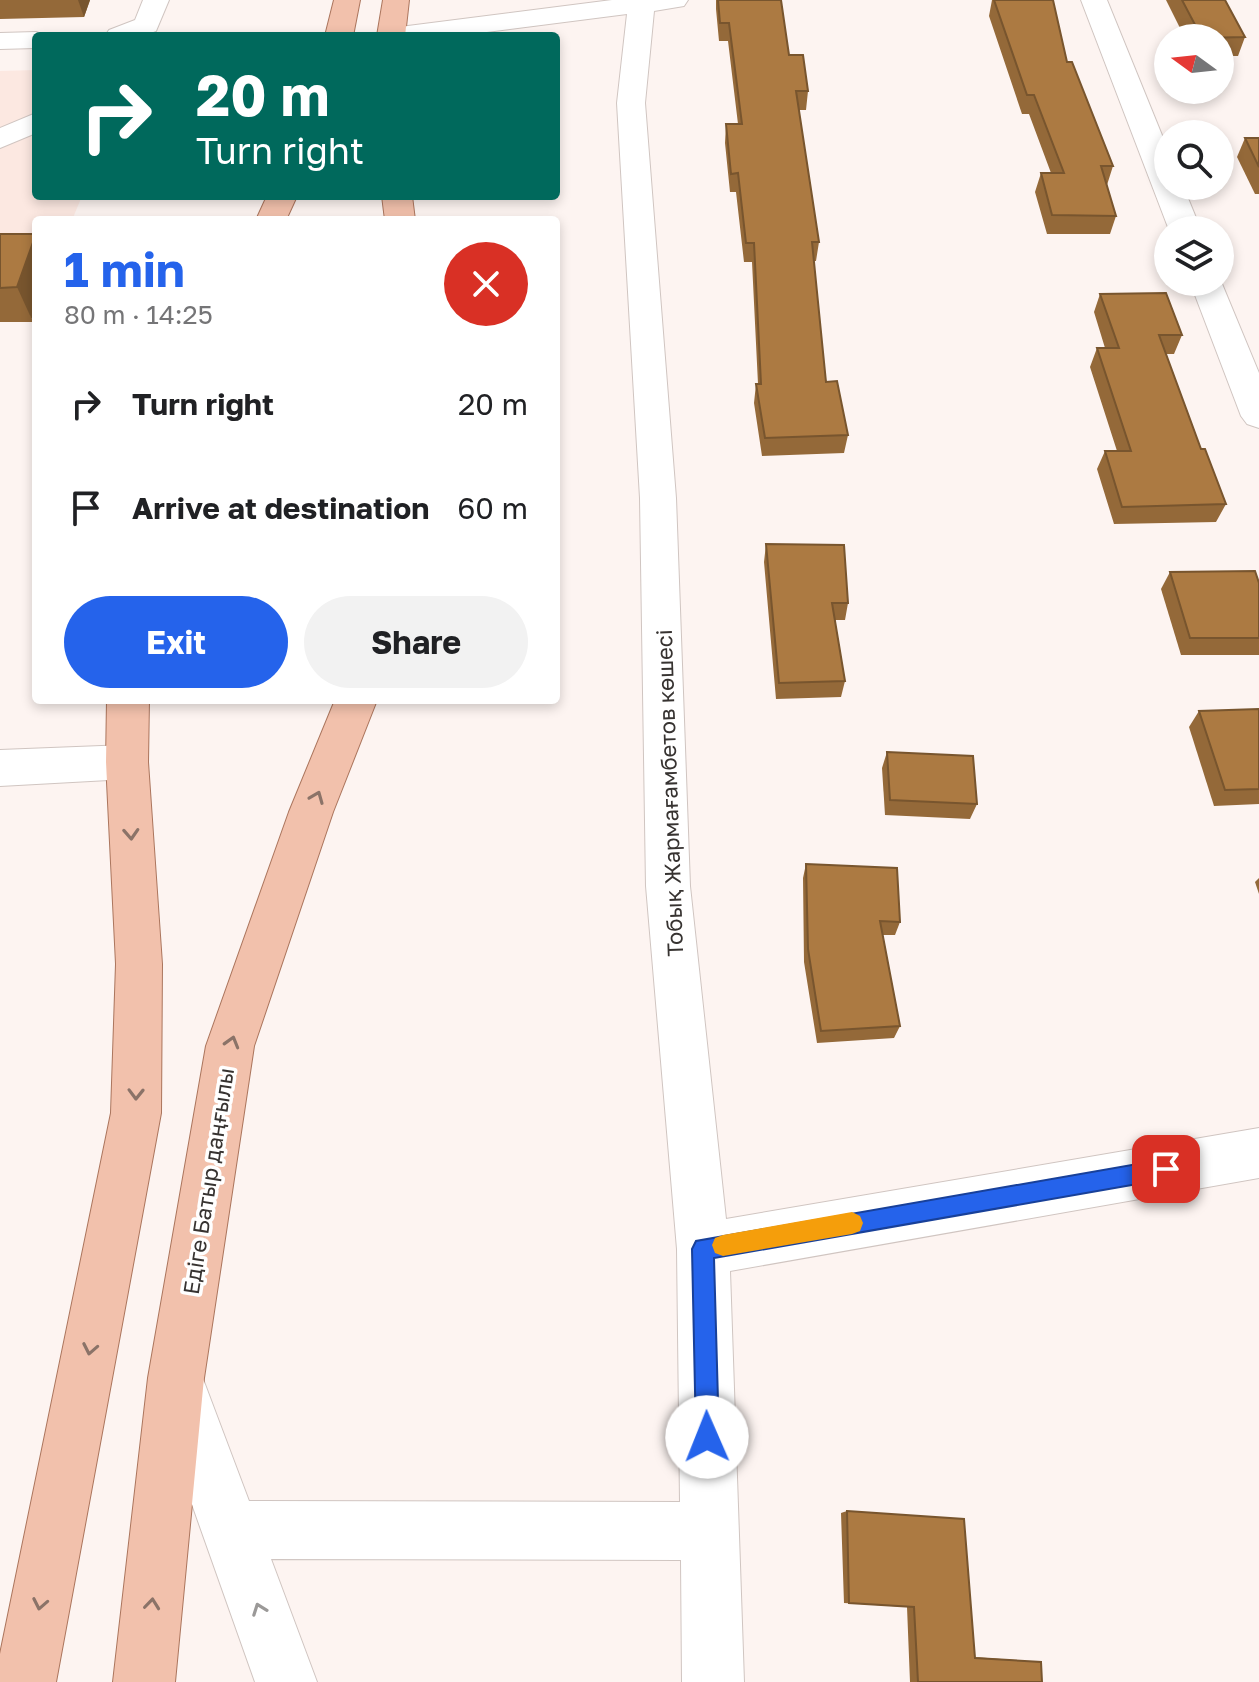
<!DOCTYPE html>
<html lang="en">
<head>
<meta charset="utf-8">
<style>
  :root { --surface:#fff; --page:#f2f2f2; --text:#202124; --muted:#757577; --accent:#2563eb }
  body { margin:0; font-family:"Golos Text",sans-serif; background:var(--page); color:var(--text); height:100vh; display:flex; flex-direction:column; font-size:30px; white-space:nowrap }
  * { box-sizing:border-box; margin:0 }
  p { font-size:26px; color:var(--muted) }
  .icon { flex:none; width:44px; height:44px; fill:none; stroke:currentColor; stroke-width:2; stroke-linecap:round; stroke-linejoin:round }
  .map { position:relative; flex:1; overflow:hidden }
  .details { position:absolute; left:32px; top:216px; width:528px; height:488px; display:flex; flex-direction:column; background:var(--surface); border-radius:8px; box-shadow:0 4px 12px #0003 }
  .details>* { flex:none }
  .hud { position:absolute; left:32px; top:32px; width:528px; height:168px; border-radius:8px; box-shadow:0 4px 12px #0003; background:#00695c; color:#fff; overflow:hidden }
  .needle { width:52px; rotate:285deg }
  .controls { position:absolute; left:1154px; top:24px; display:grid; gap:16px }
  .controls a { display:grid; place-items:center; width:80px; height:80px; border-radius:50%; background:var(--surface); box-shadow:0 4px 12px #0003; font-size:40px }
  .pin { position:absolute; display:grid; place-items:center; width:68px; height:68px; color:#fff; margin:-34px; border-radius:16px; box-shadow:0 4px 12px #0006 }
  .me { position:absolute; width:88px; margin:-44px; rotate:359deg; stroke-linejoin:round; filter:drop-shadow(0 0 6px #0008) }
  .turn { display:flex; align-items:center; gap:28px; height:168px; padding:0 32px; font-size:36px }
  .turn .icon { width:104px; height:104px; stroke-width:2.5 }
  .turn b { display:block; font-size:56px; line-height:68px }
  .round { display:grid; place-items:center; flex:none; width:84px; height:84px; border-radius:42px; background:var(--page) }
  .overview { display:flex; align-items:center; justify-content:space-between; height:136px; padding:0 32px }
  h1 { font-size:48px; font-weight:700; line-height:60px; color:var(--accent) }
  .action { display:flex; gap:16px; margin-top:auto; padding:16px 32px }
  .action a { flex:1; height:92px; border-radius:48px; background:var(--accent); color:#fff; font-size:32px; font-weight:700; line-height:92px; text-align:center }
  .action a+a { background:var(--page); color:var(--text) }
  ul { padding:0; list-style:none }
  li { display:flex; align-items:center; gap:24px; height:104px; padding:0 32px }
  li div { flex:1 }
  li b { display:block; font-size:30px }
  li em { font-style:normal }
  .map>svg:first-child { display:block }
</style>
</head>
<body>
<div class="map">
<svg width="1259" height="1682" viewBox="0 0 1259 1682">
  <rect width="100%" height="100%" fill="#fdf4f1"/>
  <path fill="#fce8e1" d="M36 70V196H82L72 220H36L33 322H0V71Z"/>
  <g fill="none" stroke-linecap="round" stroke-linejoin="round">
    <g stroke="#d0c5c1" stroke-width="2">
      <g id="minor">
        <path d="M143 0H169L156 31 143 36H105L109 30 135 20Z"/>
        <path d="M612 0H688L684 6 654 11 645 103 676 498 690 886 726 1219 1259 1128V1178L730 1271 744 1682H682L681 1560 271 1559 317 1682H255L149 1383 157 1363 177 1355 197 1363 249 1501 680 1502 677 1249 646 886 640 498 617 103 627 14 456 36H378L382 30 392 28Z"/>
        <path d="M1081 0H1107L1168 150V186H1183L1201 230H1169Z"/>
        <path d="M36 32 47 36H36V48L0 49V33Z"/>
        <path d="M36 113V133L0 148V128Z"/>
        <path d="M1220 279 1259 373V428L1247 424 1241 416 1190 282H1220Z"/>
        <path d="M127 745 142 750 148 762 142 774 127 779 0 786V750Z"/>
      </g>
    </g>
    <g stroke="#ab755d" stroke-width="2">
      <g id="major">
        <path d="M334 0H360L353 36H325Z"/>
        <path d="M383 0H409L405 36H377Z"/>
        <path d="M267 196H297L286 220H256Z"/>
        <path d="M382 196H412L415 220H385Z"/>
        <path d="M107 700H149L148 762 162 964 161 1113 56 1682H0V1654L111 1113 116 964 106 762Z"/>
        <path d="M335 700H377L333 812 254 1046 204 1378 175 1682H113L148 1378 206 1046 289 812Z"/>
      </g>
    </g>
    <use href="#minor" fill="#fff" fill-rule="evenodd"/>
    <use href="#major" fill="#f2c1ac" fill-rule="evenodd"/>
  </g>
  <g fill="#946939">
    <path d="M0 0H90L84 17 0 19Z"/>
    <path d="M716 0H781L789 55 808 91 806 110H798L819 242 816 261H814L826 382 848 435 844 453 762 456 754 403 756 384H758L752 262H744L736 192H730L725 143 726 124H738L728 41H719L716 9Z"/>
    <path d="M992 0H1053L1067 62 1113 166 1107 185 1116 216 1110 234H1047L1035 192 1041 173H1051L1029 114H1022L989 16Z"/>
    <path d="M1166 0H1225L1245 37 1238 56H1220V38H1185Z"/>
    <path d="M1245 138H1259V194H1255L1237 157Z"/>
    <path d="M0 234 33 322H0Z"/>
    <path d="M1100 294 1182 335 1174 354H1166L1201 449 1226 504 1216 522 1114 524 1097 469 1105 451H1117L1090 367 1097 348H1105L1094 312Z"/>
    <path d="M766 544 848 603 845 620H835L845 681 841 697 776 699 764 562Z"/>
    <path d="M1170 572 1259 583V655H1181L1161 589Z"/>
    <path d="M1259 709V804L1214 806 1189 727 1199 711Z"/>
    <path d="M887 752 977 804 970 819 885 815 882 768Z"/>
    <path d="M806 864 900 922 895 935H883L900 1026 894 1038 817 1043 804 962 803 878Z"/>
    <path d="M1259 878V894L1255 882Z"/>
    <path d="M847 1511 974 1657 1041 1662 1042 1682H910L907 1607 844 1603 841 1513Z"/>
  </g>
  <g fill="#78552e">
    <path d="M78 0H90L84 17Z"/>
    <path d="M36 234V313L33 322 17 287Z"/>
  </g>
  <g fill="#ac7a42" stroke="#78552e" stroke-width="2">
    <path d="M718 0H781L789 55H803L808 91H796L819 242H812L826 382 837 381 848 435 765 438 756 384H761L754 243H746L738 173 731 174 726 124H742L729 23H720Z"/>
    <path d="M994 0H1053L1067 62H1072L1113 166H1101L1116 216 1052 215 1041 173H1064L1034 95H1027Z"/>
    <path d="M1182 0H1225L1245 37 1202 38Z"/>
    <path d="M1245 138H1259V167Z"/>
    <path d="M0 234H36L17 287 0 288Z"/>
    <path d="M1166 293 1182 335H1159L1201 449H1205L1226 504 1122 507 1105 451H1131L1097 348H1119L1100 294Z"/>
    <path d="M766 544 844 545 848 603H832L845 681 779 683Z"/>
    <path d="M1255 571 1259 583V638H1190L1170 572Z"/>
    <path d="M1259 709V789L1225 790 1199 711Z"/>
    <path d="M887 752 973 756 977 804 890 800Z"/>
    <path d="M806 864 897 868 900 922 880 921 900 1026 821 1031 808 949Z"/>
    <path d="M847 1511 964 1519 975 1658 1041 1662 1042 1682H918L914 1607 849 1603Z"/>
  </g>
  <defs><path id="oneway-chevron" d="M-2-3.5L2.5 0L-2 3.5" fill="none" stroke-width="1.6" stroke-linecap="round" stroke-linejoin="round" transform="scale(2)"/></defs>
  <g stroke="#8b7368">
    <use href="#oneway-chevron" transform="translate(317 797) rotate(-68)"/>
    <use href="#oneway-chevron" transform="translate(131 834) rotate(87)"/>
    <use href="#oneway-chevron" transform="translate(232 1042) rotate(-74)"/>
    <use href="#oneway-chevron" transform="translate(136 1094) rotate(91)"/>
    <use href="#oneway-chevron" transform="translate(90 1349) rotate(101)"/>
    <use href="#oneway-chevron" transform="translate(40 1604) rotate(101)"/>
    <use href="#oneway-chevron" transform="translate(152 1604) rotate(-84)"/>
  </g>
  <use stroke="#9b9998" href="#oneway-chevron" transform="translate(259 1609) rotate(-110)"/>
  <path fill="#2563eb" stroke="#184099" stroke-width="2" d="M1166 1159 1174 1162 1177 1169 1174 1176 1166 1179 714 1258 719 1437 716 1445 707 1449 699 1445 696 1437 692 1249 696 1241Z"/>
  <path fill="#f59e0b" d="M852 1212 860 1216 863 1223 860 1231 852 1234 723 1256 715 1253 712 1245 715 1238 723 1235Z"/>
  <g text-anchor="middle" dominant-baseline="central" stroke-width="7" stroke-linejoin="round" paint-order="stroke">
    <g font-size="22" fill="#373331" stroke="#fff">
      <text transform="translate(669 793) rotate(-92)">Тобық Жармағамбетов көшесі</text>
      <text transform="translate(208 1181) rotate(-81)">Едіге Батыр даңғылы</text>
    </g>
  </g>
</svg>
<div class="controls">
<a><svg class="needle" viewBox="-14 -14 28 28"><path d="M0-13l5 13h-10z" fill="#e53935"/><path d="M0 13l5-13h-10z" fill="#757577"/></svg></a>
<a><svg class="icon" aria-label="search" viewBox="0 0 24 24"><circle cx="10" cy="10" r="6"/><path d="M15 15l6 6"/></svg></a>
<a><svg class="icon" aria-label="layers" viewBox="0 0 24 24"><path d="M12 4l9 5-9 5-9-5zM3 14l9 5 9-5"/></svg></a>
</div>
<div class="pin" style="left:1166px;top:1169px;background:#d93025"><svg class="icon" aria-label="arrive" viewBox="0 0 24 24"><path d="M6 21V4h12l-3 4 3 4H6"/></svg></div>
<svg class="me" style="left:707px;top:1437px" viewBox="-20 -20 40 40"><circle r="19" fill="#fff"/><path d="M0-13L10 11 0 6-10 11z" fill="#2563eb"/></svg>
<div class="hud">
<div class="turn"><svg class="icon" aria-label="right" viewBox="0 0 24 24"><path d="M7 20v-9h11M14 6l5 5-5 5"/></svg><div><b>20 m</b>Turn right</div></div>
</div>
<section class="details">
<div class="overview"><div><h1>1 min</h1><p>80 m · 14:25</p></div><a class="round" style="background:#d93025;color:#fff"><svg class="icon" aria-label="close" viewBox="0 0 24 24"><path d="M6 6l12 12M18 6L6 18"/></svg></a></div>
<ul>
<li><svg class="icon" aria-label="right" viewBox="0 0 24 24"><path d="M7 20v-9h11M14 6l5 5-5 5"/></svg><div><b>Turn right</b></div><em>20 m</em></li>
<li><svg class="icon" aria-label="arrive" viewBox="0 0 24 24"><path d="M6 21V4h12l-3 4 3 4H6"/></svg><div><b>Arrive at destination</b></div><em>60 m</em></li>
</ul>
<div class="action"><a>Exit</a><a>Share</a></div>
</section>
</div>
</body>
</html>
